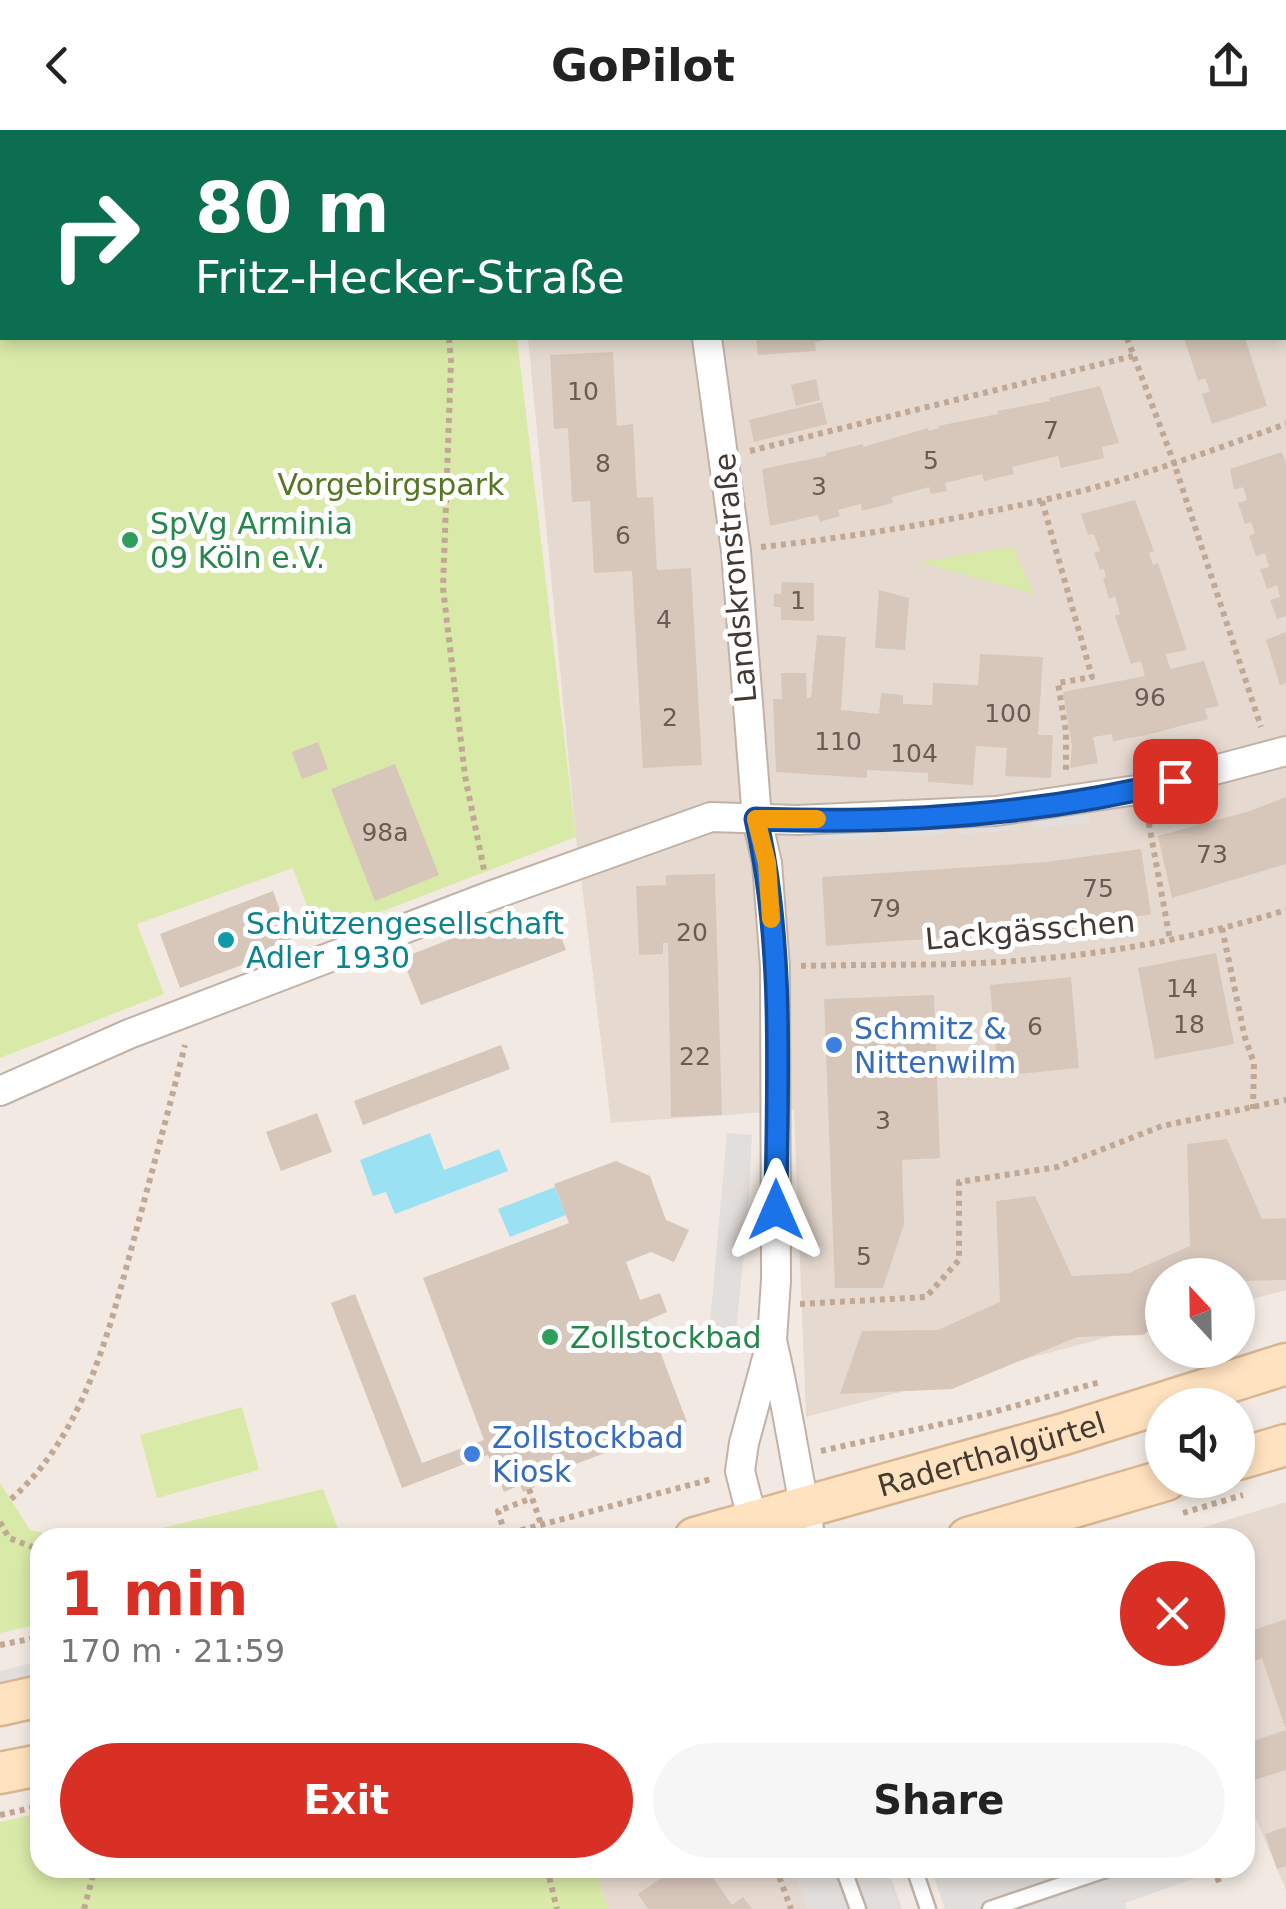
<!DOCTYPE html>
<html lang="en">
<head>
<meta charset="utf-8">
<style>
  :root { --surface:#fff; --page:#f6f6f6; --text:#222; --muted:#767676; --accent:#d93025 }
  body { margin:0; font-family:"DejaVu Sans",sans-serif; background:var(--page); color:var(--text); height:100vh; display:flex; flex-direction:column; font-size:38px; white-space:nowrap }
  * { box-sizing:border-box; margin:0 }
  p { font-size:32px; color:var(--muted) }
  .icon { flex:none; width:55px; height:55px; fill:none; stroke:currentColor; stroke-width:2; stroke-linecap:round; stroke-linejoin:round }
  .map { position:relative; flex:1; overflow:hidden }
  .panel { position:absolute; left:30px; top:1398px; width:1225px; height:350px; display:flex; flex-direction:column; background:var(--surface); border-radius:30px; box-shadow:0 5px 15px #0003 }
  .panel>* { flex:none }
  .guide { position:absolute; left:0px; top:0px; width:1288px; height:210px; box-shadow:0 5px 15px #0003; background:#0b6e4f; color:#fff; overflow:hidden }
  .needle { width:65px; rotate:338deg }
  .buttons { position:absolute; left:1145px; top:1128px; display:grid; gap:20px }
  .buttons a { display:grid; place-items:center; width:110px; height:110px; border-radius:50%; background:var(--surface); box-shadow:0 5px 15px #0003; font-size:50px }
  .pin { position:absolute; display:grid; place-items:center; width:85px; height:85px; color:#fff; margin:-42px; border-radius:20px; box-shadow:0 5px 15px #0006 }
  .me { position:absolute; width:110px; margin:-55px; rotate:0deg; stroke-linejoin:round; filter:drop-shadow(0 0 8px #0008) }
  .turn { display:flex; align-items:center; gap:35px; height:210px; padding:0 30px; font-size:45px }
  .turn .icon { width:130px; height:130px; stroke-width:2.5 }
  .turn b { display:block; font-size:70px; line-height:85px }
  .round { display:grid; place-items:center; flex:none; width:105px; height:105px; border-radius:52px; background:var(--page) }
  .headline { display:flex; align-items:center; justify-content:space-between; height:170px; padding:0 30px }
  h1 { font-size:60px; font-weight:800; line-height:75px; color:var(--accent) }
  .cta { display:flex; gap:20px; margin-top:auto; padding:20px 30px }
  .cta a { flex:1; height:115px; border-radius:60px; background:var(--accent); color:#fff; font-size:40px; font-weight:800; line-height:115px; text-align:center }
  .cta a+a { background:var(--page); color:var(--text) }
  header { display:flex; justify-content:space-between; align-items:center; height:130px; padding:0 30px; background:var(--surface); font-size:45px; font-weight:800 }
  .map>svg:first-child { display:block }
</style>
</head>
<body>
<header><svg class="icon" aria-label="back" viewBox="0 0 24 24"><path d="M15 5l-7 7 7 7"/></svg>GoPilot<svg class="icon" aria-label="share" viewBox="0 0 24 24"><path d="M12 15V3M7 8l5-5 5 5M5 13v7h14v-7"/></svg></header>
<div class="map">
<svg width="1286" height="1779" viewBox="0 0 1286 1779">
  <rect width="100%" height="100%" fill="#f2eae2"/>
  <g fill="#e6dad0">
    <path d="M699 0H1286V1160L1238 1173V1145H1162V1193L806 1287 794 980 611 993 576 707 528 208H1285V2H696Z"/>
    <path d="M1286 1372V1760L1245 1663V1408H1169Z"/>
    <path d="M594 1738H887L902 1779H608Z"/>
  </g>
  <g fill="#d9e9a8">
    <path d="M0 0H699L2 2V208H517L576 707 318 806 293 738 137 794 164 864 0 928Z"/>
    <path d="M1013 417 1034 464 919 432Z"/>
    <path d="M242 1277 259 1340 157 1368 140 1305Z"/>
    <path d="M0 1353 30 1400 60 1407 40 1408V1494L0 1503Z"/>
    <path d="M323 1359 341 1407H125Z"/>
    <path d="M40 1683V1738H594L608 1779H0V1692Z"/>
  </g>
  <g fill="#e2dedb">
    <path d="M1209 621 1212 630 1126 651 1123 641Z"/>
    <path d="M1088 682 1090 692 1032 698 1031 689Z"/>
    <path d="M1017 690 1018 700 959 704 958 694Z"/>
    <path d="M944 694 945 704 889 707 888 698Z"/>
    <path d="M875 699V708L819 711 818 702Z"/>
    <path d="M727 1003 752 1005 748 1085 734 1219 708 1215Z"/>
    <path d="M40 1531V1547L0 1556V1541Z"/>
    <path d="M792 1738H886L900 1779H807Z"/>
    <path d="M931 1738H1192L1196 1748 1125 1773 1127 1779H945Z"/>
  </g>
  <g fill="#9ae1f3">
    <path d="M430 1003 444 1040 499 1019 508 1041 395 1084 386 1062 373 1066 360 1030Z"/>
    <path d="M555 1057 566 1085 510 1107 498 1079Z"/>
  </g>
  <g fill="#d7c6ba">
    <path d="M756 208H823V211L815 212 816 221 758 225Z"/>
    <path d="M1184 208H1245L1267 276 1212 294 1202 264 1210 261 1205 248 1198 251Z"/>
    <path d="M613 222 617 296 633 294 637 368 653 367 657 440 691 438 702 635 643 638 632 441 594 443 590 371 572 372 568 298 554 299 550 225Z"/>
    <path d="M816 249 820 270 796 276 791 255Z"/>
    <path d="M1100 256 1119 313 1102 317 1104 328 1061 338 1058 326 1012 337 1014 344 984 351 982 344 945 353 947 361 931 364 929 357 892 367 893 373 862 381 861 374 838 380 840 386 820 392 818 385 770 396 762 339 826 326V323L863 314V317L928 298 929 301 939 298 938 296 998 284 997 281 1050 271 1049 268Z"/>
    <path d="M822 272 827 294 754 312 749 290Z"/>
    <path d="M1282 322 1286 333V486L1277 489 1270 470 1280 467 1277 455 1267 459 1260 439 1269 437 1265 423 1256 426 1249 406 1255 403 1251 392 1245 394 1238 373 1247 370 1245 363 1243 357 1234 360 1230 339Z"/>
    <path d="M1135 370 1154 421 1149 423 1153 435 1158 433 1187 520 1166 524 1170 539 1204 531 1219 576 1205 579 1208 589 1146 605 1113 611 1112 604 1093 607 1098 633 1070 638 1072 616 1063 562 1145 546 1141 531 1131 534 1115 486 1120 484 1115 466 1109 469 1103 448 1106 447 1104 439 1100 440 1094 423 1100 421 1094 404 1088 405 1081 384Z"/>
    <path d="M782 452 814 453V491L781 490V477H774V464H781Z"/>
    <path d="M879 460 909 468 905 520 875 518Z"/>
    <path d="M1286 502V553L1280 555 1266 510Z"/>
    <path d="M817 505 846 507 841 580 879 584 881 563 903 565V574L932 575 933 553 978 555 980 524 1043 527 1038 605H1053L1051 648 1005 646 1007 618 976 616 973 655 928 652V643L867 640V648L776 642 773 569H782L781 543H806L807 568H811Z"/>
    <path d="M318 612 328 639 302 649 292 622Z"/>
    <path d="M395 634 439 745 375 771 331 659Z"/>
    <path d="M1286 667V734L1172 768 1158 706 1250 681Z"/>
    <path d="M1141 719 1151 784 1053 800 826 816 822 747 1046 732Z"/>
    <path d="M715 744 722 985 671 987 668 813H663V824L639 825 636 756 666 755V745Z"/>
    <path d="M273 761 293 816 180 858 160 804Z"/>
    <path d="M551 780 566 820 421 875 402 828 479 798 482 806Z"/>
    <path d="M1216 823 1234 914 1155 929 1138 838Z"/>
    <path d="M1071 847 1079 938 998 946 990 855Z"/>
    <path d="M934 865 940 1028 902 1030 904 1094 883 1158H835L824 869Z"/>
    <path d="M501 915 510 939 363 995 354 971Z"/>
    <path d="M317 983 332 1022 281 1041 266 1002Z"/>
    <path d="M1227 1009 1262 1089 1286 1088V1150L1238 1151V1145H1162V1193L1143 1205 1077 1207 952 1259 840 1264 862 1201 938 1200 1000 1172 996 1071 1035 1066 1072 1146 1129 1143 1190 1116 1187 1014Z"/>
    <path d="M616 1031 650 1046 666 1090 689 1100 674 1132 651 1122 626 1132 640 1170 660 1163 667 1182 648 1190 687 1292 560 1340 564 1349 545 1357 541 1347 533 1350 535 1357 523 1362 520 1355 504 1362 488 1325 402 1358 331 1173 355 1164 422 1333 484 1310 423 1148 569 1093 554 1054Z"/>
    <path d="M1286 1489V1597H1285L1262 1528 1250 1533 1245 1503Z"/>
    <path d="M1286 1600V1640L1248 1652 1245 1614Z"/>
    <path d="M1286 1697V1736L1277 1739 1265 1704Z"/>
    <path d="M661 1738H706L732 1775 743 1767 752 1779H648L638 1764 666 1745Z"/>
  </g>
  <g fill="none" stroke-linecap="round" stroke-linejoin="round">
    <g stroke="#c1b2a7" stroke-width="19">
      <g id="lane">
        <path d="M843 1738 858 1779"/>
        <path d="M914 1738 928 1779"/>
        <path d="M990 1779 1111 1738"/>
      </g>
    </g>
    <g stroke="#c1b2a7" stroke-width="32">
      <g id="street">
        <path d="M747 2 752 0"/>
        <path d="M707 208 736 421 757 689 767 733 775 837 776 1150 772 1210 744 1313 740 1341 753 1392 763 1402"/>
        <path d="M0 961 129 904 490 766 711 687 797 690 996 681 1143 659 1286 621"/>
        <path d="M772 1211C788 1276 796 1342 811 1408"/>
      </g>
    </g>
    <g stroke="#d8b691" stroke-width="45">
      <g id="secondary">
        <path d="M1238 1329 1286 1315"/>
        <path id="s1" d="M695 1408 1064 1304 1286 1234"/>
        <path d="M968 1408 1166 1350"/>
        <path d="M0 1575 40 1566"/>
        <path d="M0 1643 40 1635"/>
      </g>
    </g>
    <g stroke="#c0a895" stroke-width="6" stroke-dasharray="5 5" stroke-linecap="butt">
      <path d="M422 0 423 2"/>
      <path d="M667 0 671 2"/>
      <path d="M288 2 291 0"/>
      <path d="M449 2 457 0"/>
      <path d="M1285 98H1286"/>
      <path d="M0 153 2 152"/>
      <path d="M449 208 451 231 443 458 465 646 484 740"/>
      <path d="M1127 208 1174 333 1261 597"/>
      <path d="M750 321 1133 226"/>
      <path d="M1042 371 1092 547 1058 553 1066 602V643"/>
      <path d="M761 417C855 407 948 391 1039 371 1123 353 1205 323 1286 294"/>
      <path d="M1147 683 1170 810"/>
      <path d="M1222 798 1245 908 1254 933 1253 979"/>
      <path d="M801 836C867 834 934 836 1000 832 1097 826 1194 809 1286 780"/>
      <path d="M800 1174 926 1167 959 1130V1052L1057 1037 1162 996 1286 970"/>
      <path d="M821 1321 986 1284 1100 1252"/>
      <path d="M529 1359 541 1394"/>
      <path d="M11 1369C88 1302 112 1189 138 1094 154 1034 170 975 185 915"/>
      <path d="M1183 1383 1243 1365"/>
      <path d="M0 1392 9 1408 40 1420"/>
      <path d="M505 1404 498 1381 532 1368"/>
      <path d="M492 1408 712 1349"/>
      <path d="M0 1515 40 1507"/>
      <path d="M0 1685 40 1676"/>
      <path d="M547 1738 557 1779"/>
      <path d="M776 1738 791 1779"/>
      <path d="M1214 1738 1220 1755"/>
      <path d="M84 1779 95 1738"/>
    </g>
    <use href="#lane" stroke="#fff" stroke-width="14"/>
    <use href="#street" stroke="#fff" stroke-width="28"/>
    <use href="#secondary" stroke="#ffe2bf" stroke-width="40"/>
  </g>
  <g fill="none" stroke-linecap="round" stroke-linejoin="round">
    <g stroke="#114b97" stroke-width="25">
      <path id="route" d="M776 1080C777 951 785 815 756 689 895 694 1040 685 1175 651"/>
    </g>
    <use href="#route" stroke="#1a73e8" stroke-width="18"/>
    <path stroke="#f59e0b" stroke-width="18" d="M771 789 767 733 756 689H817"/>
  </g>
  <g fill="#2e9e5b" stroke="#fff" stroke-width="4">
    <circle cx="130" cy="410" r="10"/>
    <circle cx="550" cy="1207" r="10"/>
  </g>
  <circle fill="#0f9aa8" stroke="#fff" stroke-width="4" cx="226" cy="810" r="10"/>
  <g fill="#3f7fe0" stroke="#fff" stroke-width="4">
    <circle cx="834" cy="915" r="10"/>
    <circle cx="472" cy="1324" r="10"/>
  </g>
  <g text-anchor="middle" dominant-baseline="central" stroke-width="10" stroke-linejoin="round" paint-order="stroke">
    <g font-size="25" fill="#695c54">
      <text x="583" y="261">10</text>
      <text x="1051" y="300">7</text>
      <text x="931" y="330">5</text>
      <text x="603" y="333">8</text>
      <text x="819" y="356">3</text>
      <text x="623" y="405">6</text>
      <text x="798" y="470">1</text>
      <text x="664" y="489">4</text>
      <text x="1150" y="567">96</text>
      <text x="1008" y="583">100</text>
      <text x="670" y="587">2</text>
      <text x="838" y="611">110</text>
      <text x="914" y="623">104</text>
      <text x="385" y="702">98a</text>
      <text x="1212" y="724">73</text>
      <text x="1098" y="758">75</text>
      <text x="885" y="778">79</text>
      <text x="692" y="802">20</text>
      <text x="1182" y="858">14</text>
      <text x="1189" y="894">18</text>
      <text x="1035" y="896">6</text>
      <text x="695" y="926">22</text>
      <text x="883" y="990">3</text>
      <text x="864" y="1126">5</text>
    </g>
    <g font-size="30" fill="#557724" stroke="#fff">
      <text x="391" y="354">Vorgebirgspark</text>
    </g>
    <g font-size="30" fill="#27864d" stroke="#fff" text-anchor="start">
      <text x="150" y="393">SpVg Arminia<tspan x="150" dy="34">09 Köln e.V.</tspan></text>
      <text x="570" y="1207">Zollstockbad</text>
    </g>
    <g font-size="30" fill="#443932" stroke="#fff">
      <text transform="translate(735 448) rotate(-95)">Landskronstraße</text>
      <text transform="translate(1030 800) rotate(-5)">Lackgässchen</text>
      <text stroke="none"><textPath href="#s1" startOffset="308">Raderthalgürtel</textPath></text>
    </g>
    <g font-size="30" fill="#0d838f" stroke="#fff" text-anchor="start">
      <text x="246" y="793">Schützengesellschaft<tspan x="246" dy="34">Adler 1930</tspan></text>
    </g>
    <g font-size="30" fill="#366cbe" stroke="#fff" text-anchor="start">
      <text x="854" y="898">Schmitz &amp;<tspan x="854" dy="34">Nittenwilm</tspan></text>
      <text x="492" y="1307">Zollstockbad<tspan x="492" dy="34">Kiosk</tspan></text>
    </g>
  </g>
</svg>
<div class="buttons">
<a><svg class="needle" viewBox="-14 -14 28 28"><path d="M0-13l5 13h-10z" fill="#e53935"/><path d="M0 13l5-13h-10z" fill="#767676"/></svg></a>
<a><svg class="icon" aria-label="sound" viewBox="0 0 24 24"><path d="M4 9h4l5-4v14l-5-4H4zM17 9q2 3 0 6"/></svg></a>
</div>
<div class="pin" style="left:1175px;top:651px;background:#d93025"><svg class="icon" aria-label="arrive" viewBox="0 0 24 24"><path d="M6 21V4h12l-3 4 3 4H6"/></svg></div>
<svg class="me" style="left:776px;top:1080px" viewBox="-20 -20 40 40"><path d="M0-17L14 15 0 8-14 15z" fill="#1a73e8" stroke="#fff" stroke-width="4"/></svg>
<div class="guide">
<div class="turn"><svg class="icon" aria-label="right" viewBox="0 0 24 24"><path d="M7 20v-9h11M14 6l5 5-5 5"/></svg><div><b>80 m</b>Fritz-Hecker-Straße</div></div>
</div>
<section class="panel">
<div class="headline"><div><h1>1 min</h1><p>170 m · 21:59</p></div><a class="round" style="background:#d93025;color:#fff"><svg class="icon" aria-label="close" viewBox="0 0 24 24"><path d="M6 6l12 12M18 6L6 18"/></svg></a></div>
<div class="cta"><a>Exit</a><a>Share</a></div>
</section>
</div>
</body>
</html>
